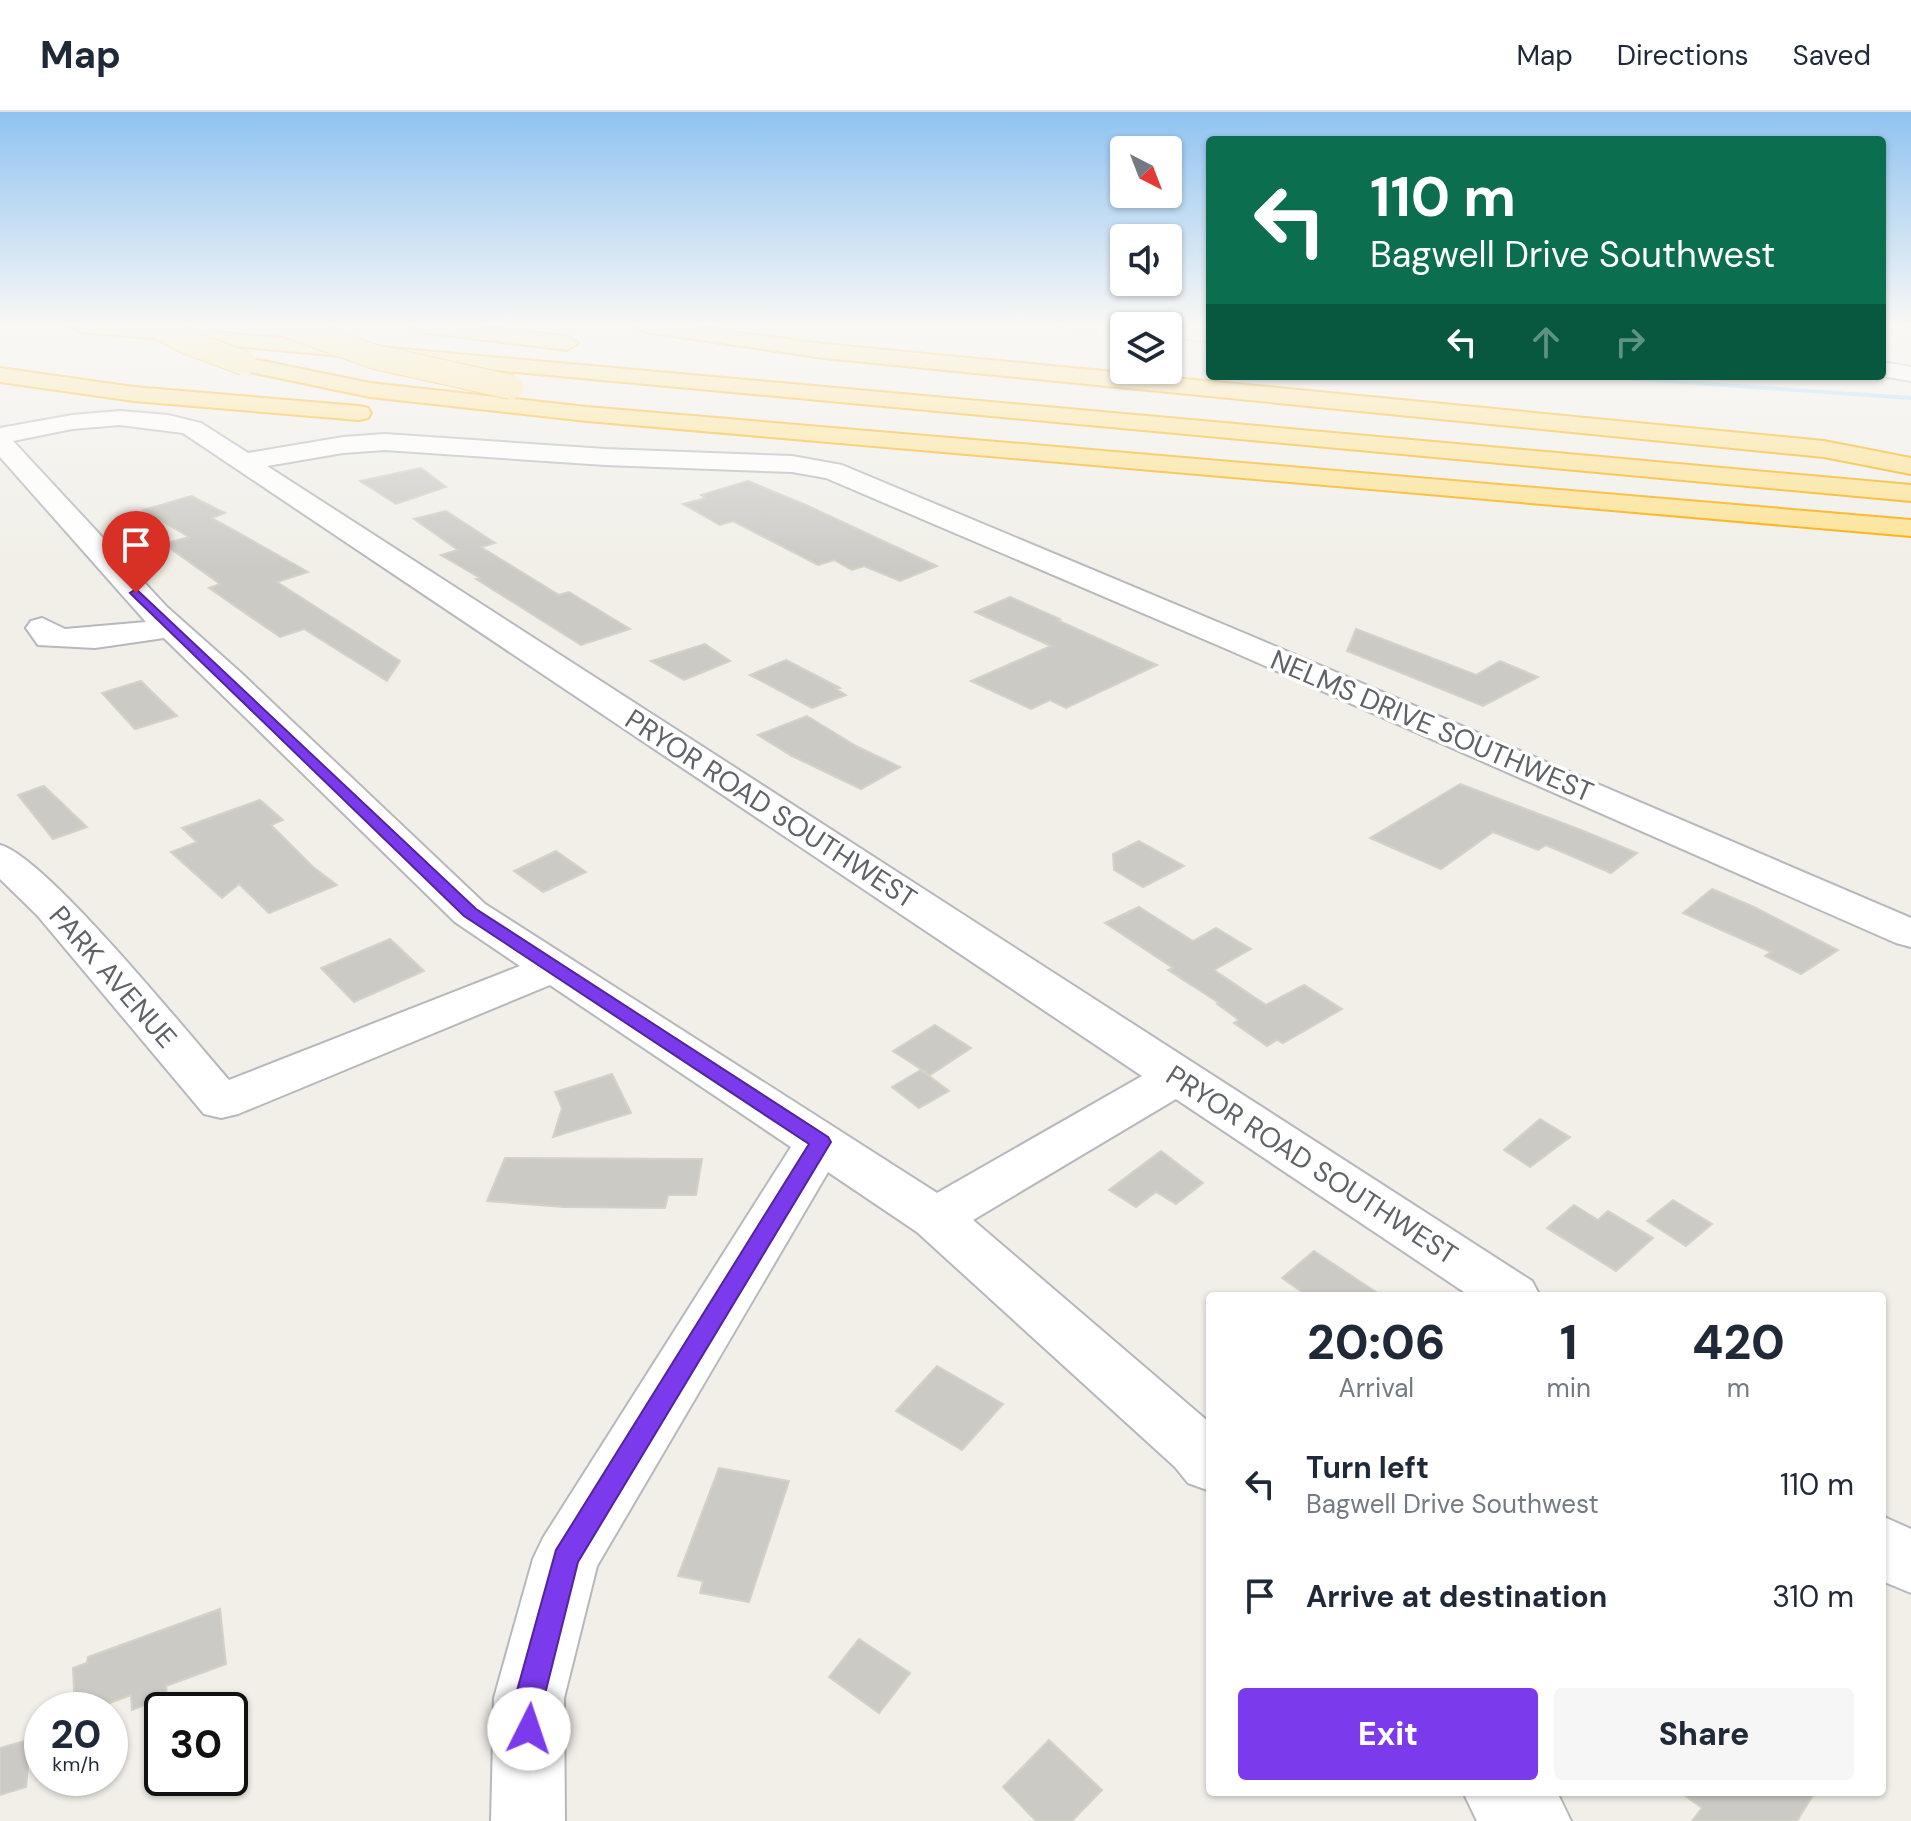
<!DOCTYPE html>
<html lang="en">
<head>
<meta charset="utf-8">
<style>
  :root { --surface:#fff; --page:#f6f6f7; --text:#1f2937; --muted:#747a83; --line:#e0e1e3; --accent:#7c3aed }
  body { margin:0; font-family:"DM Sans",sans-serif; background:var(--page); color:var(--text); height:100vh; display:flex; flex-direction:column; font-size:30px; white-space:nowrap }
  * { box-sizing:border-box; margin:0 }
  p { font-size:26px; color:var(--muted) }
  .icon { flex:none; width:44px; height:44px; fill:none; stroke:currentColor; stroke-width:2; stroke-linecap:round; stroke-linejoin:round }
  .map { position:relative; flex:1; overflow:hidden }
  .drawer { position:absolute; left:1206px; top:1180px; width:680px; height:504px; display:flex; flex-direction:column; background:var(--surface); border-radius:8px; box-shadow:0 2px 6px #0004 }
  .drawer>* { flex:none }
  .banner { position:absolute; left:1206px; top:24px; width:680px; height:244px; border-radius:8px; box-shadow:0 2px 6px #0004; background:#0b6e4f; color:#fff; overflow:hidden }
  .needle { width:52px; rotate:138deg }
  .controls { position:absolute; left:1110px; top:24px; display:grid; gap:16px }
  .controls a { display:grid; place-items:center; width:72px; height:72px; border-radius:8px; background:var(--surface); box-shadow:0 2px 6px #0004; font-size:40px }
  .speed { position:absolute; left:24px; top:1580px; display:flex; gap:16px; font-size:40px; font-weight:700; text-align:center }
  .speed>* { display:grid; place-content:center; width:104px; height:104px; border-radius:50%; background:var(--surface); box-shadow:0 2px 6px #0004; line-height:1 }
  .speed small { font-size:20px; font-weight:400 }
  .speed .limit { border:4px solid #111; border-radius:12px; background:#fff; color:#111 }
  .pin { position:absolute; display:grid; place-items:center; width:68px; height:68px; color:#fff; margin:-82px -34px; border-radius:50% 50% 50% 0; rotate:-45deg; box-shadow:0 0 8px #0007 }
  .pin .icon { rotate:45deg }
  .me { position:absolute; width:88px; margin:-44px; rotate:4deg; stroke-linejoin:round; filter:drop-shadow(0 0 6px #0008) }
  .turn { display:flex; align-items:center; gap:28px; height:168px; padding:0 32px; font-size:36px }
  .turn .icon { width:104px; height:104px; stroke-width:2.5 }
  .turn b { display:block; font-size:56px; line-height:68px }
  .lanes { display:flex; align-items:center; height:76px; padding:0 32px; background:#0003; justify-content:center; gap:40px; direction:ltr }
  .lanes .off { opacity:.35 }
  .eta { display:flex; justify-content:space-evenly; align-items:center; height:136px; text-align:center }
  .eta b { font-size:48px; font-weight:800; line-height:56px }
  .button { display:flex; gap:16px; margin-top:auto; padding:16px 32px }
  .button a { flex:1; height:92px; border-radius:8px; background:var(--accent); color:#fff; font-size:32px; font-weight:800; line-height:92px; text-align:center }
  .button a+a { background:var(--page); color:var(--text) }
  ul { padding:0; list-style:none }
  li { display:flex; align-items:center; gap:24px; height:112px; padding:0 32px }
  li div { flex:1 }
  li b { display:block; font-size:30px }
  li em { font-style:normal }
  header { display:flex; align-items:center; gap:48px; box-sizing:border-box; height:112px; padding:0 40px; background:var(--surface); border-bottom:2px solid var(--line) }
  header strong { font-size:38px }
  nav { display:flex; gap:44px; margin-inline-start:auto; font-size:28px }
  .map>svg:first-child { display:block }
</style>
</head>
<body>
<header>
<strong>Map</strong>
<nav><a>Map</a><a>Directions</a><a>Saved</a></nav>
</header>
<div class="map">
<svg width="1911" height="1709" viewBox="0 0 1911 1709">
  <rect width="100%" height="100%" fill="#f1efe8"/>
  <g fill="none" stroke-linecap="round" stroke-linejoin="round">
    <g fill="#aadaff" fill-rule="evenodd">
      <path d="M1039 214H1052L1124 221V223Z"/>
      <path d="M1168 225 1210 229V231L1168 227Z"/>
      <path d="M1592 264H1617L1911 284V288L1595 266Z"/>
    </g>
  </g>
  <g fill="#cccac5" stroke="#d6d1c6" stroke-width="2">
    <path d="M421 356 446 375 396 392 360 369Z"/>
    <path d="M748 369 806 393 937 454 900 469 864 454 852 458 834 448 818 453 733 409 720 413 683 392 706 386 701 383Z"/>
    <path d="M191 384 225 401 212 406 308 460 277 470 400 549 387 569 304 517 280 525 209 476 220 472 164 432 189 425 143 398Z"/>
    <path d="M446 399 495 431 481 435 559 483 569 480 630 517 581 533 476 467 480 466 441 443 458 438 414 407Z"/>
    <path d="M1010 485 1060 507 1057 508 1157 553 1066 596 1050 588 1031 597 971 569 1051 534 975 500Z"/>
    <path d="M1356 517 1476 563 1500 549 1538 565 1483 594 1347 539Z"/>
    <path d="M705 532 730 549 684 568 651 549Z"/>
    <path d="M786 548 840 576 836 577 846 583 812 596 750 563Z"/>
    <path d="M141 569 150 578 177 604 135 617 102 581Z"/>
    <path d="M807 604 856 634 900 655 861 677 792 644 758 623Z"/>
    <path d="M1460 672 1581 718 1637 741 1611 761 1546 733 1538 738 1493 720 1441 757 1370 726Z"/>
    <path d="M44 674 87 715 53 727 18 683Z"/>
    <path d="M260 688 283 708 271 713 313 755 337 773 269 801 239 772 222 786 171 740 197 730 182 716Z"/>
    <path d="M1139 729 1184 754 1143 775 1114 758 1113 742Z"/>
    <path d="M556 739 586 760 543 780 514 759Z"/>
    <path d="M1712 777 1754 795 1838 838 1801 862 1765 844 1771 840 1683 801Z"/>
    <path d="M1139 795 1193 829 1216 816 1251 837 1214 858 1266 893 1304 873 1342 897 1283 931 1277 928 1267 934 1234 911 1239 908 1217 892 1219 891 1168 858 1173 856 1105 811Z"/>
    <path d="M390 827 424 859 354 890 321 856Z"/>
    <path d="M935 913 971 936 930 963 893 939Z"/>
    <path d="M921 958 949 979 919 996 892 975Z"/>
    <path d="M612 962 631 1001 553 1025 562 996 555 980Z"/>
    <path d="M1540 1007 1570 1025 1530 1055 1504 1038Z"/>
    <path d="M1161 1039 1203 1071 1176 1092 1156 1080 1136 1095 1109 1078Z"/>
    <path d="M505 1046 702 1047 696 1083H668L665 1096 564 1095 487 1089Z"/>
    <path d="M1673 1088 1712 1112 1686 1134 1647 1109Z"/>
    <path d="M1574 1093 1598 1108 1608 1099 1653 1126 1616 1159 1547 1116Z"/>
    <path d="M1314 1139 1382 1184H1308L1282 1166Z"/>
    <path d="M937 1254 1003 1292 962 1338 896 1299Z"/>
    <path d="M719 1356 789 1369 749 1490 700 1481 703 1469 678 1464Z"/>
    <path d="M220 1497 226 1552 166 1574 167 1584 132 1598 131 1583 91 1598H75L73 1556 87 1551 88 1545Z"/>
    <path d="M859 1527 910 1561 879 1601 829 1565Z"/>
    <path d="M31 1627 26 1675 0 1683V1636Z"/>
    <path d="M1049 1628 1102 1678 1072 1709H1036L1003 1675Z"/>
    <path d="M1680 1680H1815L1797 1709H1692L1702 1696Z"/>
  </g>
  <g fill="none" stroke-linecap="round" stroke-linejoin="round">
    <g stroke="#b5b8bc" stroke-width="4">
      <g id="minor">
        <path d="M1882 250 1911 255V269L1882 264Z"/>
        <path d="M120 299 168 303 201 311 248 341 343 325 385 322 605 337 792 344 842 353 1251 524 1911 806V835L1896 831 1229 538 826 366 792 360 605 353 385 338 343 341 267 354 1532 1169 1540 1184H1470L1176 987 973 1108 1210 1311V1379L1188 1371 1175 1355 917 1120 828 1060 597 1454 564 1586 565 1709H491L494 1586 533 1447 543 1426 791 1035 550 873 238 1002 221 1006 204 1002 37 803 0 767V733C45 744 190 924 229 968L520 854 455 810 164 526 95 536 38 533 26 516 31 509 42 506 65 517 146 510 0 345V316L72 303ZM120 313 183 321 1142 964 937 1081 485 792 239 559 167 495 13 329 72 317Z"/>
        <path d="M1882 1404 1911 1417V1481L1882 1469Z"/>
        <path d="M1463 1680H1557L1571 1709H1477Z"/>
      </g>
    </g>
    <g stroke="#f9ab00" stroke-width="4">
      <g id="highway">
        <path d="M71 214H148L1911 373V389L82 220Z"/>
        <path d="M411 214H473L567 224 578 231 567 238 421 220 414 218Z"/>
        <path d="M634 214H688L824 232 1824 329 1911 346V362L1824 345 824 246 645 220Z"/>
        <path d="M258 248 370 271 587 295 1911 408V424L587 309 370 285 250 260 247 255 250 250Z"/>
        <path d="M0 256 134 275 359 294 368 296 371 301 368 306 359 308 134 289 0 270Z"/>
      </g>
    </g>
    <use href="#minor" fill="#fff" fill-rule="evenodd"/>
    <use href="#highway" fill="#fde293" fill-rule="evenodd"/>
    <g stroke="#f9ab00" stroke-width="26" stroke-linecap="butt">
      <g id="highway-bridge">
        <path d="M157 214 187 230 244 251"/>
        <path d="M289 214 375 245 511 275"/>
      </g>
    </g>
    <use href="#highway-bridge" stroke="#fde293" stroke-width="24"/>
  </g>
  <linearGradient id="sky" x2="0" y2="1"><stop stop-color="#8fc3f1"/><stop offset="0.47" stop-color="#f9f8f5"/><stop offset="1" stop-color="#f9f8f5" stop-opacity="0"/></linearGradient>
  <rect width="1911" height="453" fill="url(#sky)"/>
  <path fill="#7c3aed" stroke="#51269a" stroke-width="2" d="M136 477 476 797 828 1025 831 1030 578 1450 544 1586V1617L539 1627 529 1631 519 1627 514 1617 515 1586 556 1438 809 1032 464 804 132 483 130 481Z"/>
  <g text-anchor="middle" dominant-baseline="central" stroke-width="7" stroke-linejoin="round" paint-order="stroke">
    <g font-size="28" fill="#5f6368" stroke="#fff">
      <text transform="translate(1432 614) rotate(23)">NELMS DRIVE SOUTHWEST</text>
      <text transform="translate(771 697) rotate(33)">PRYOR ROAD SOUTHWEST</text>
      <text transform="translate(113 865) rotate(49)">PARK AVENUE</text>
      <text transform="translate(1312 1053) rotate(33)">PRYOR ROAD SOUTHWEST</text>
    </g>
  </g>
</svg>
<div class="controls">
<a><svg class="needle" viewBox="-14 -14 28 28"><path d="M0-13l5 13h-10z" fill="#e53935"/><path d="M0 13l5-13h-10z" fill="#747a83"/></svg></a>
<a><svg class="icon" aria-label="sound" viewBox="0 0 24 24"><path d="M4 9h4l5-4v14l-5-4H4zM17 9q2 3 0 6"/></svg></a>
<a><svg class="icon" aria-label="layers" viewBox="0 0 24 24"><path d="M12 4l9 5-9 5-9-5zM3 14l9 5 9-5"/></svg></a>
</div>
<div class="speed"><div>20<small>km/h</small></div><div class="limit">30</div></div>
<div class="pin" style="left:136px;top:481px;background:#d93025"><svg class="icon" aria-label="arrive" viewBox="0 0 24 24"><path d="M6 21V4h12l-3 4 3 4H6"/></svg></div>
<svg class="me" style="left:529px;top:1617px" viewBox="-20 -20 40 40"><circle r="19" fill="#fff"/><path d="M0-13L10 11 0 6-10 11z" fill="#7c3aed"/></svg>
<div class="banner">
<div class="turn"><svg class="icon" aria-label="left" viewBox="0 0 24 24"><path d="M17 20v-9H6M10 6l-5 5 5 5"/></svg><div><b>110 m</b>Bagwell Drive Southwest</div></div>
<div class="lanes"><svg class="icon" aria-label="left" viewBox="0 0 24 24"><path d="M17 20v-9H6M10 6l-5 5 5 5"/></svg><svg class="icon off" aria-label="ahead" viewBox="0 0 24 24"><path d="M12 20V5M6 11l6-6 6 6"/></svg><svg class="icon off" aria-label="right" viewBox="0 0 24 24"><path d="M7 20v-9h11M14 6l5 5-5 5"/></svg></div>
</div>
<section class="drawer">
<div class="eta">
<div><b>20:06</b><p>Arrival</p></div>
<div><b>1</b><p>min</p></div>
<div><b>420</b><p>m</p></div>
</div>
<ul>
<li><svg class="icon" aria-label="left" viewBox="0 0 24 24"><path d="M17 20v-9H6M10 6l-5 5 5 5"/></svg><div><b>Turn left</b><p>Bagwell Drive Southwest</p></div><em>110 m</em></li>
<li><svg class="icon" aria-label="arrive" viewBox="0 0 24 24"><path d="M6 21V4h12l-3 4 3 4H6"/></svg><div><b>Arrive at destination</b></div><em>310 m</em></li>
</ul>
<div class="button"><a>Exit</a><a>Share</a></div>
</section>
</div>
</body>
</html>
